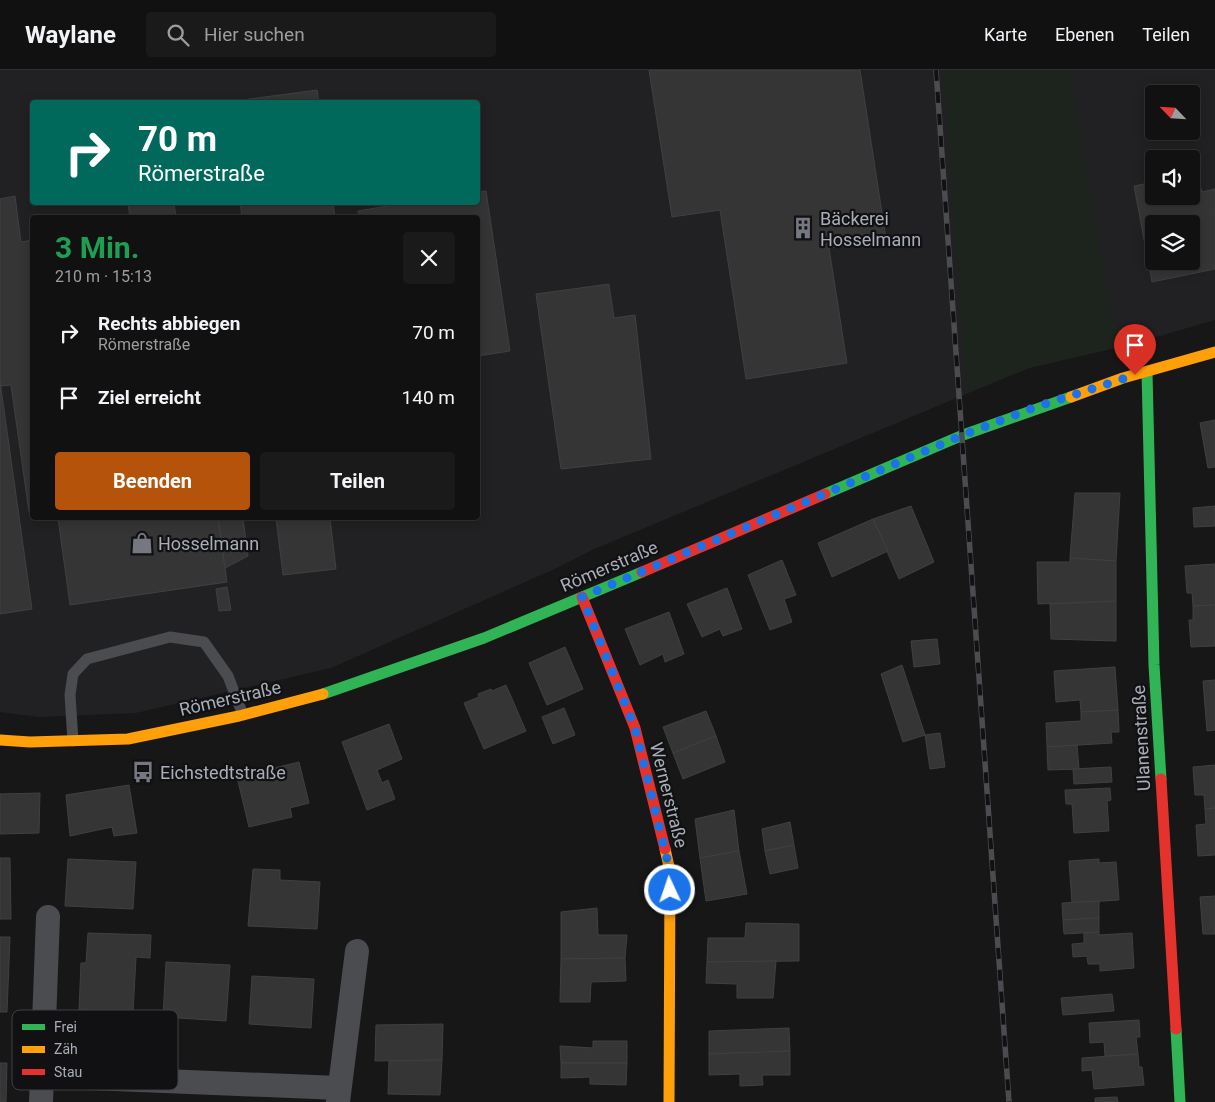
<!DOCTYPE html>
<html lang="de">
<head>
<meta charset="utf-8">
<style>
  :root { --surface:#111; --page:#1a1a1a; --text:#f1f3f6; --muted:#9c9d9f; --line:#303131; --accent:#b45309 }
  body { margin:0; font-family:Roboto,sans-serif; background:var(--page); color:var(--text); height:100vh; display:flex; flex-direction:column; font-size:19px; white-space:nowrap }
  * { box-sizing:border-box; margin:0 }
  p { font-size:16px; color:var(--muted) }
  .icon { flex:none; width:28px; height:28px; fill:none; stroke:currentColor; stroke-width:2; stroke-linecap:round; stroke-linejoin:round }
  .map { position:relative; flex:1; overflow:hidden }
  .side { position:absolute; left:30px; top:145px; width:450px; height:305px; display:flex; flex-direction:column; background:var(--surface); border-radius:5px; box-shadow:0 2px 12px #0003,0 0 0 1px var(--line) }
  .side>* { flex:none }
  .banner { position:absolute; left:30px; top:30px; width:450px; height:105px; border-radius:5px; box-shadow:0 2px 12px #0003,0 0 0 1px var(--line); background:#00695c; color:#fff; overflow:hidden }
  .needle { width:32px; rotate:295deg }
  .controls { position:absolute; left:1145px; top:15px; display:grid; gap:10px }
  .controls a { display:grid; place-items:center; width:55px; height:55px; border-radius:5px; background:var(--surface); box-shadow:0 2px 12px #0003,0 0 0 1px var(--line); font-size:25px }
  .pin { position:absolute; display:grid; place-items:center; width:42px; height:42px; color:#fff; margin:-51px -21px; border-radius:50% 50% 50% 0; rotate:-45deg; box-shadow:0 0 5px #0007 }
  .pin .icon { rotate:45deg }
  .me { position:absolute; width:55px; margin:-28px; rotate:357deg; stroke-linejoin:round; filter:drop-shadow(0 0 4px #0008) }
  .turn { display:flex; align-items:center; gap:18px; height:105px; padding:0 25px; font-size:22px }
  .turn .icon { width:65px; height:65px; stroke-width:2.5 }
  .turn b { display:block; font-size:35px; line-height:42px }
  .round { display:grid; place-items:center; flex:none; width:52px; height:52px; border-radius:5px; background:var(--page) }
  .overview { display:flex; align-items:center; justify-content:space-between; height:85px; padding:0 25px }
  h1 { font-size:30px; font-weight:700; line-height:38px; color:#1e9e55 }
  .button { display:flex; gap:10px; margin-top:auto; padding:10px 25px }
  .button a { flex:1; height:58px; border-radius:5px; background:var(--accent); color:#fff; font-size:20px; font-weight:700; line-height:58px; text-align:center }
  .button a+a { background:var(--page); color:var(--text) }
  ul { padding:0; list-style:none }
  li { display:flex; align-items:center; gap:15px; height:65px; padding:0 25px }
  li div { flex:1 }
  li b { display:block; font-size:19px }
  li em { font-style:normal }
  header { display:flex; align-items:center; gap:30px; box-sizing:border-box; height:70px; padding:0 25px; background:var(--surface); border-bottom:1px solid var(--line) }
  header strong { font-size:24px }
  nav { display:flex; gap:28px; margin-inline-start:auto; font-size:18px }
  .search { width:350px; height:45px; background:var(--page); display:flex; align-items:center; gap:12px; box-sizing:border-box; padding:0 18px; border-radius:5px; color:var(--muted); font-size:19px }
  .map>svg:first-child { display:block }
</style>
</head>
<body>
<header>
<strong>Waylane</strong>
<div class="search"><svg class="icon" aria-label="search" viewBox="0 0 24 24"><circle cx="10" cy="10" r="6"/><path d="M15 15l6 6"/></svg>Hier suchen</div>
<nav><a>Karte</a><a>Ebenen</a><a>Teilen</a></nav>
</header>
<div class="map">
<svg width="1215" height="1032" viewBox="0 0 1215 1032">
  <rect width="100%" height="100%" fill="#171717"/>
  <path fill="#212123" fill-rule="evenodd" d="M0 0H1215V250L1132 274 1029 298 592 480 559 497 331 598 136 643 39 647 0 642ZM1154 24H1191V61H1154ZM32 32H478V132H32ZM1154 89H1191V126H1154ZM32 148H478V448H32ZM1154 154H1191V191H1154Z"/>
  <path fill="#1d241e" d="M944 0H1069L1112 246 1132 274 1029 298 967 323Z"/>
  <g fill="#353536" stroke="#3f4043" fill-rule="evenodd">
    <path d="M649 0H860L886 169 829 178 847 293 746 309 720 140 672 147Z"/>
    <path d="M317 20 319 32H227Z"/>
    <path d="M1197 105 1202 122 1215 119V199L1152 212 1134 116 1154 112V126H1191V106ZM1154 154H1191V191H1154Z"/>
    <path d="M486 121 510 281 478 286V148H359L358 141 411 132H478V122Z"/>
    <path d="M15 126 21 172 32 170V442H29L11 315 1 316 0 311V129Z"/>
    <path d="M138 132H174L176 148H130L128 134Z"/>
    <path d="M240 132H333L335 148H242Z"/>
    <path d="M609 214 614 248 635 245 651 389 561 399 536 224Z"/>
    <path d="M0 311 32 539 0 544Z"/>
    <path d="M1215 350V397L1208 398 1200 353Z"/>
    <path d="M1075 423H1120L1116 491 1070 488Z"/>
    <path d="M911 436 934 492 899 509 873 449Z"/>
    <path d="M1215 436V456L1194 457 1193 438Z"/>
    <path d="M58 448H218L227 512 70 535Z"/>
    <path d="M218 448H243L248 486 225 498Z"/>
    <path d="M276 448H330L336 499 283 505Z"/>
    <path d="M873 449 888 481 832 507 818 473Z"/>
    <path d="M1070 488 1116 491V531L1038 534 1037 492H1070Z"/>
    <path d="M782 490 796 525 784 529 792 552 770 560 748 505Z"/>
    <path d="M1215 494V535L1193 536 1192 523H1187L1185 496Z"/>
    <path d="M227 517 231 540 219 541 216 519Z"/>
    <path d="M727 518 742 559 723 566 720 559 702 567 687 534Z"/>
    <path d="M1116 531V571L1051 569 1050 534Z"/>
    <path d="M1215 535V576L1191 577 1189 550H1193V536Z"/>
    <path d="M669 542 684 584 665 592 663 584 640 595 625 559Z"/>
    <path d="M937 569 940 594 914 597 911 571Z"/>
    <path d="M565 577 583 619 547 635 529 593Z"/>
    <path d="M902 595 925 665 903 672 881 604Z"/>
    <path d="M1115 597 1118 640 1081 642 1080 630 1056 632 1054 601Z"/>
    <path d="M1215 610V660L1207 661 1203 611Z"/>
    <path d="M506 615 526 661 484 679 464 633 479 627 478 624 491 619 492 621Z"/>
    <path d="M564 638 575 665 553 674 542 647Z"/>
    <path d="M1118 640 1119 662H1111L1112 673 1047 677 1046 653 1081 651V642Z"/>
    <path d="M706 641 716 666 673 683 663 657Z"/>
    <path d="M389 654 402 689 377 700 382 713 388 710 395 729 367 740 342 672Z"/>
    <path d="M940 663 945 697 930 699 925 665Z"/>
    <path d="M716 666 725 692 683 709 673 683Z"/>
    <path d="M1077 675 1079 699 1048 700 1047 677Z"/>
    <path d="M299 692 309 733 290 738 292 747 249 757 237 707Z"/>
    <path d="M1215 695V738L1205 739 1204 725H1195L1193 697Z"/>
    <path d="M1111 697 1112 712 1074 714 1073 699Z"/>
    <path d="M129 715 137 763 114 766 112 757 70 766 66 725Z"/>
    <path d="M1110 718 1111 730 1107 731 1109 761 1074 763 1072 734H1066L1065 720Z"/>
    <path d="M40 723 39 763 0 764V724Z"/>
    <path d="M1215 738V785L1198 786 1196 755 1206 754 1205 739Z"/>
    <path d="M734 740 739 781 700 788 695 749Z"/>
    <path d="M790 752 794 775 765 781 762 759Z"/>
    <path d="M794 775 798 798 770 804 765 781Z"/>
    <path d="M739 781 747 824 706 831 700 788Z"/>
    <path d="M0 788H10L11 849H0Z"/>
    <path d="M68 789 136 792 133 839 65 836Z"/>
    <path d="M1099 789V793L1116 792 1119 830 1072 833 1069 791Z"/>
    <path d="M253 799 280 800V810L320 812 317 859 248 856Z"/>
    <path d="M1215 826V864H1203L1200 827Z"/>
    <path d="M1099 831V848L1063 850 1062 833Z"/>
    <path d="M597 838 598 865H627L625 888 561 889V842Z"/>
    <path d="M1099 848V862L1064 864 1063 850Z"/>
    <path d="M746 853 799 854V891L707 892 708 868H745Z"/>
    <path d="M1099 862V865L1132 863 1134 898 1100 901V894H1088L1087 886 1073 887 1072 874 1084 873V863Z"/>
    <path d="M88 863 151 865 150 888 136 887 133 943 79 940 81 893H86Z"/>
    <path d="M0 867H10L7 942H0Z"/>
    <path d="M625 888 626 911 591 912 590 932H560L561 889Z"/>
    <path d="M776 891 773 928H737V914L706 913 707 892Z"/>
    <path d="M166 892 230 895 226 951 163 947Z"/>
    <path d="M252 906 314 909 311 958 249 954Z"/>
    <path d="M1112 924 1114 941 1063 945 1061 928Z"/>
    <path d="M1139 950 1140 967H1136L1138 984 1105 986 1104 972 1090 973 1089 953Z"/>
    <path d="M443 954 442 990 375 991 376 955Z"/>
    <path d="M789 958 790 981 709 984V961Z"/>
    <path d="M593 971H627V993H561L560 976 593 978Z"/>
    <path d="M790 981V1005H762L763 1015 740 1016V1004L709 1005V984Z"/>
    <path d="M1138 984 1139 997H1142L1144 1015 1094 1019 1092 1000 1082 1001V988Z"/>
    <path d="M442 990 440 1025 388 1024 389 991Z"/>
    <path d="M0 993H7L6 1032H0Z"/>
    <path d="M561 993H627L626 1015 590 1014V1007L561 1008Z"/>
    <path d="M1117 1027 1118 1032H1095V1028Z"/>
  </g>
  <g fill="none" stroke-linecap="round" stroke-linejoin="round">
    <path stroke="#4b4c50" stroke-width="11" d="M73 671 70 625 73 604 87 589 170 567 204 572 228 606 243 645"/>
    <g stroke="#4b4c50" stroke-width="24">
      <path d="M42 1006 339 1018"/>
      <path d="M41 1032 48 847"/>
      <path d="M338 1032 357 881"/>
    </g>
    <g stroke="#30b455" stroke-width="11">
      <path d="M1147 302 1154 595 1161 709"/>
      <path d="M825 424 963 365 1071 327"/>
      <path d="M323 624 484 568 642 502"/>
      <path d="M1176 959 1180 1032"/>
    </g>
    <g stroke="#ff9f0a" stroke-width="11">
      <path d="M1071 327 1123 308 1215 282"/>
      <path d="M0 670 30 672 128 669 239 646 323 624"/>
      <path d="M665 779 670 801 669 1032"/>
    </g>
    <g stroke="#e5322d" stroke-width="11">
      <path d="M642 502 825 424"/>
      <path d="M582 527 635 658 665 779"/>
      <path d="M1161 709 1176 959"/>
    </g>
    <g stroke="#4b4c4f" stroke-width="5.5">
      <path id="rail" d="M936 0 1009 1032"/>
    </g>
    <use href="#rail" stroke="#111113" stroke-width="4" stroke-dasharray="11" stroke-linecap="butt"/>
  </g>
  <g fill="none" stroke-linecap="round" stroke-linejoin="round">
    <path stroke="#1a73e8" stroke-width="9" stroke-dasharray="0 16.2" d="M670 820V801L635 658 582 527 963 365 1036 337 1135 305"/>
  </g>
  <defs>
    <g id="building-bare" transform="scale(1.725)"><path d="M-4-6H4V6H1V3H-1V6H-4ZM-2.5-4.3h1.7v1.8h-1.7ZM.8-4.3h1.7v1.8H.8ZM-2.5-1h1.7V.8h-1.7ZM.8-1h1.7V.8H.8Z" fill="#757880" stroke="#111113" stroke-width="2.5" paint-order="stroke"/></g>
    <g id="shop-bare" transform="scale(1.725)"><path d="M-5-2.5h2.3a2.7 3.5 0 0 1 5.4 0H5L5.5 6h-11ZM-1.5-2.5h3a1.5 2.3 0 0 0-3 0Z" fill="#757880" stroke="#111113" stroke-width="2.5" paint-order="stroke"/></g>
    <g id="bus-bare" transform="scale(1.725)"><path d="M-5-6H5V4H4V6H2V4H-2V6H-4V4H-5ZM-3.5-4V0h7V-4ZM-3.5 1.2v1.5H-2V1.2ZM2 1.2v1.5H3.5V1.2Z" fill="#757880" stroke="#111113" stroke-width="2.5" paint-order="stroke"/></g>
  </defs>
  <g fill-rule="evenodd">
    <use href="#building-bare" x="803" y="158"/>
    <use href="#shop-bare" x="142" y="473"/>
    <use href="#bus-bare" x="143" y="702"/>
  </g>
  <g text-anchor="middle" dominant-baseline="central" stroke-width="4.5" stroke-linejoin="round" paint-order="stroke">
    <g font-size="18" fill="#a8adb8" stroke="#111113" text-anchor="start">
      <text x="820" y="148">Bäckerei<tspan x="820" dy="21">Hosselmann</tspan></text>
      <text x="158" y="473">Hosselmann</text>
      <text x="160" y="702">Eichstedtstraße</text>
    </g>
    <g font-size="18" fill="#a8adb8" stroke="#111113">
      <text transform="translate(609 496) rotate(-23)">Römerstraße</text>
      <text transform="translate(230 628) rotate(-13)">Römerstraße</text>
      <text transform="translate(1141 668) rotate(-93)">Ulanenstraße</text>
      <text transform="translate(669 725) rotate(76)">Wernerstraße</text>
    </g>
  </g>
  <rect x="12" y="940" width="166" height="80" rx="8" fill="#111113" stroke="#3e4045" stroke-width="1"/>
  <rect x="22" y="954" width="23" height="6" fill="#30b455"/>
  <rect x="22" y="976" width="23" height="7" fill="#ff9f0a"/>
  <rect x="22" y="999" width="23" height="6" fill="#e5322d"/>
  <g font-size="14" fill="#a8adb8">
    <text x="54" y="962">Frei</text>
    <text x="54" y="984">Zäh</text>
    <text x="54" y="1007">Stau</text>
  </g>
</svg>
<div class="controls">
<a><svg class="needle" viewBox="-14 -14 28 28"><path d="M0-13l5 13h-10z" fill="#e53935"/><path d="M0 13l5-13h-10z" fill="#9c9d9f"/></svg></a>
<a><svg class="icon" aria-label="sound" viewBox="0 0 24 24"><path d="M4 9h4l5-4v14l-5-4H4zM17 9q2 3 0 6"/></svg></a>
<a><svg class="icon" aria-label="layers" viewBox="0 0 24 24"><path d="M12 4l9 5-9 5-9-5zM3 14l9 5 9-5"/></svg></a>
</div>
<div class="pin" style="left:1135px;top:305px;background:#d93025"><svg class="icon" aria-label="arrive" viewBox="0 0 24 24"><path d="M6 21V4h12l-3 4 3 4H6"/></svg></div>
<svg class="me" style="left:670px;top:820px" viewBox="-20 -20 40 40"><circle r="17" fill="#1a73e8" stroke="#fff" stroke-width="3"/><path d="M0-11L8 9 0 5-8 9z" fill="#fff"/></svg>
<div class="banner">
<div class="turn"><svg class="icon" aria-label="right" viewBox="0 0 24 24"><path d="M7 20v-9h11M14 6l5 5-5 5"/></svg><div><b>70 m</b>Römerstraße</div></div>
</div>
<section class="side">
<div class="overview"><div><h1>3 Min.</h1><p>210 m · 15:13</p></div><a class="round"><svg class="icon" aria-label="close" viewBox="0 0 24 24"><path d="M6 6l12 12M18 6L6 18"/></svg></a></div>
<ul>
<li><svg class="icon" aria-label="right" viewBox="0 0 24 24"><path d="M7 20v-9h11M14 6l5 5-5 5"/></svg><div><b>Rechts abbiegen</b><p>Römerstraße</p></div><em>70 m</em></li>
<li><svg class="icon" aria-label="arrive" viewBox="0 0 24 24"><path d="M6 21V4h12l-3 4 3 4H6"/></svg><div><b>Ziel erreicht</b></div><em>140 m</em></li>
</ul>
<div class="button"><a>Beenden</a><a>Teilen</a></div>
</section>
</div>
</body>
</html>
